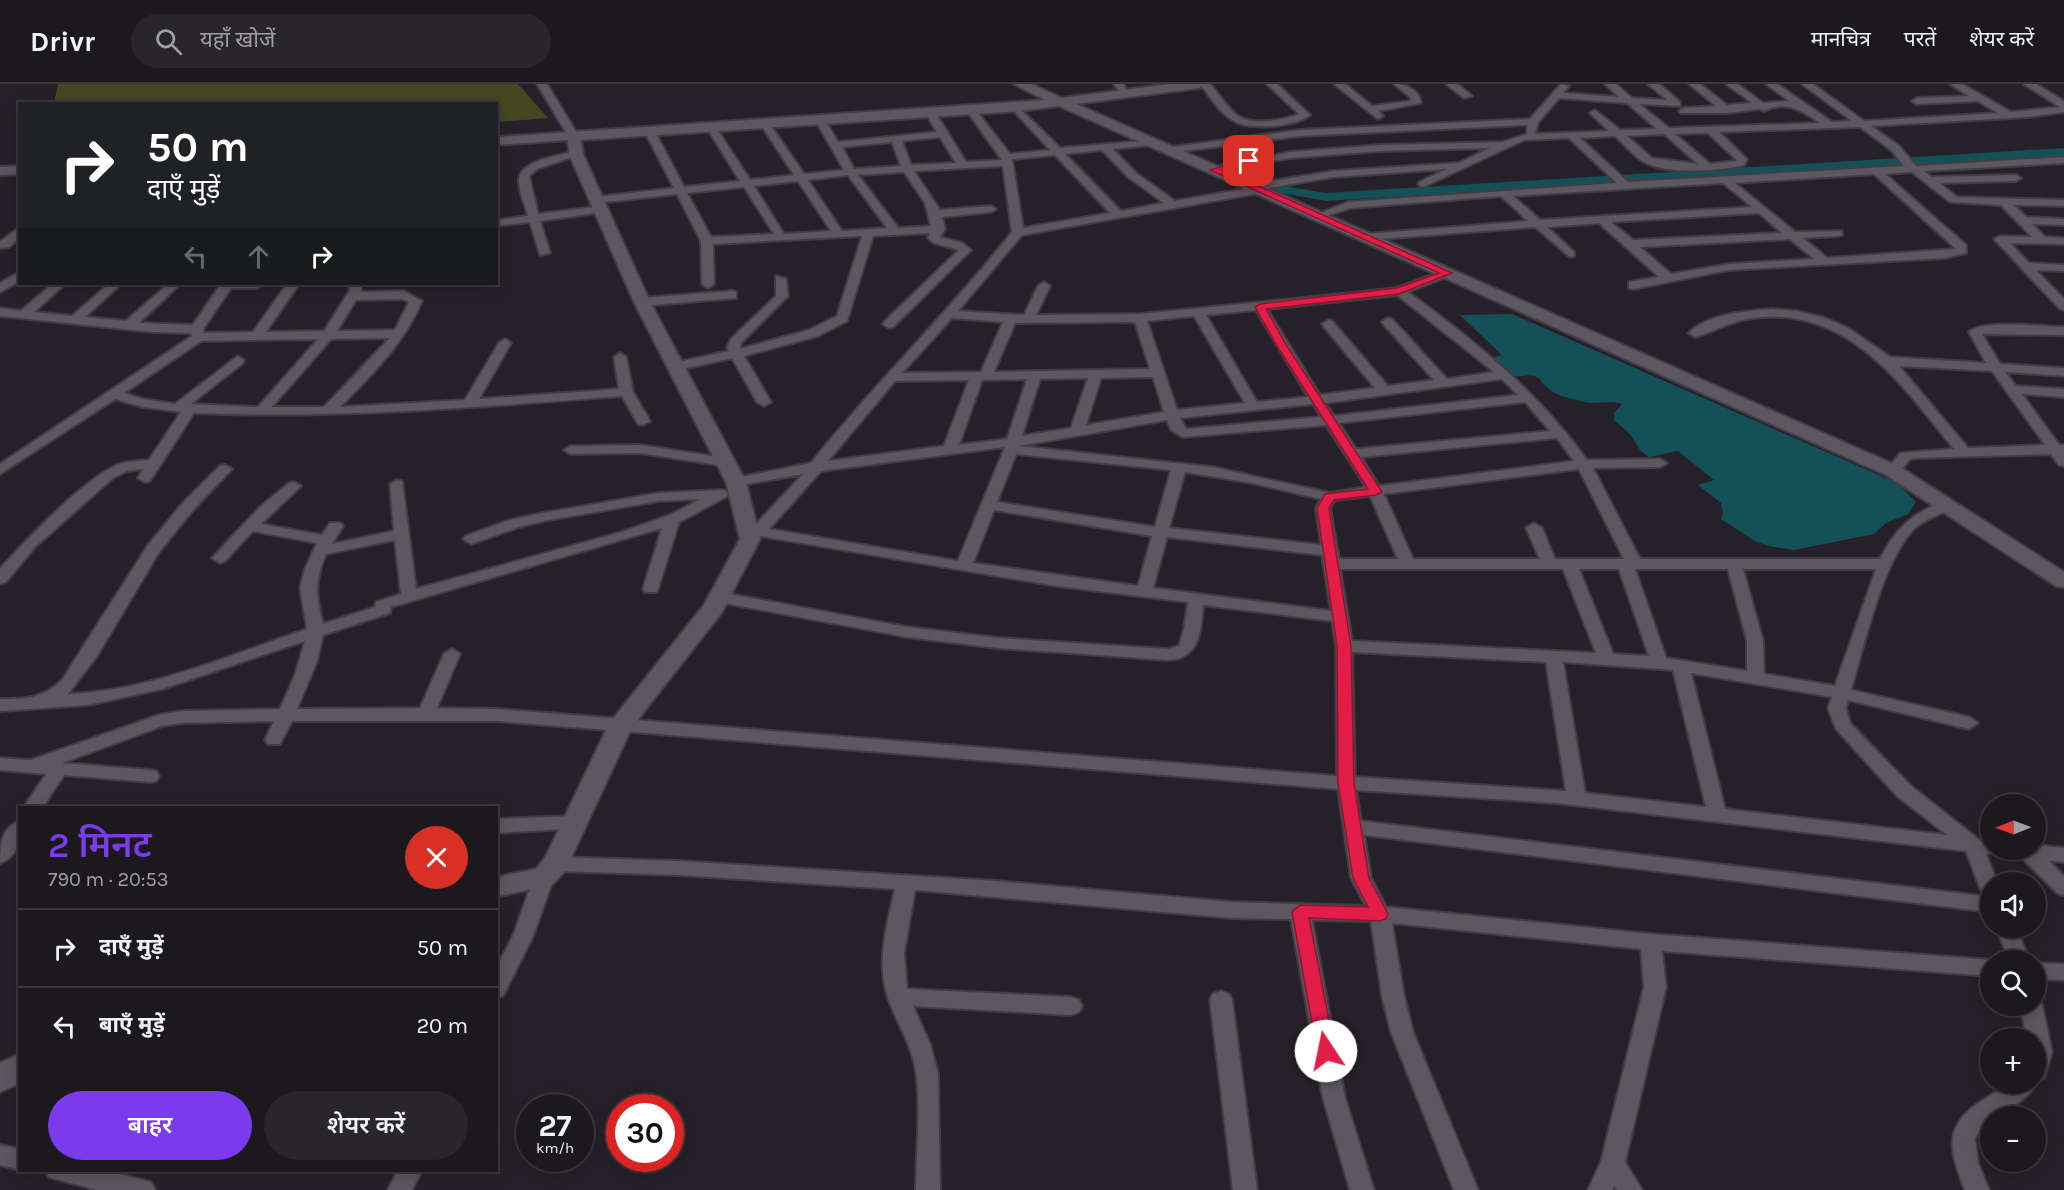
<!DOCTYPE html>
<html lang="hi">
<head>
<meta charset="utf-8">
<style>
  :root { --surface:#1c191e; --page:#29262b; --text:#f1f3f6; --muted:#a0a0a4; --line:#3a383c; --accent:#7c3aed }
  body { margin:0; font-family:Karla,"Noto Sans Devanagari",sans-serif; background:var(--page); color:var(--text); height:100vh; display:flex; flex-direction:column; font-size:22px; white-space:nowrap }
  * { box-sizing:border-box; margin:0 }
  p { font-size:20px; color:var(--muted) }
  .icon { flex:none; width:33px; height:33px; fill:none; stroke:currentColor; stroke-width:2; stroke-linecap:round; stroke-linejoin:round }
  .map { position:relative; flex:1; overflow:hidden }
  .side { position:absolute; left:18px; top:722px; width:480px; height:366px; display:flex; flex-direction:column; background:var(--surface); border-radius:0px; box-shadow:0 3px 15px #0003,0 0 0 2px var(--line) }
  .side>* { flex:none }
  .banner { position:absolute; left:18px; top:18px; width:480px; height:183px; border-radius:0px; box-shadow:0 3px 15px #0003,0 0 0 2px var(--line); background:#202124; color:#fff; overflow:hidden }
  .needle { width:39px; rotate:269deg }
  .fabs { position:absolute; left:1980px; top:710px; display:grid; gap:12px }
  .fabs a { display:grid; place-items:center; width:66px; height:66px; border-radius:50%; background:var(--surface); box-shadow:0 3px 15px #0003,0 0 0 2px var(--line); font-size:30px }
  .speed { position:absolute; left:516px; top:1010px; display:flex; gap:12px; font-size:30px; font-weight:700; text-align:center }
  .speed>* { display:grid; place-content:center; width:78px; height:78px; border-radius:50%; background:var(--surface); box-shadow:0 3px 15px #0003,0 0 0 2px var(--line); line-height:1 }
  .speed small { font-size:15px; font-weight:400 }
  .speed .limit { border:9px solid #d22; background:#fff; color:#111 }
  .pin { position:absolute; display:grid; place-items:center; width:51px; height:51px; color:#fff; margin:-26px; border-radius:12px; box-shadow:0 3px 9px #0006 }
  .me { position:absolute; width:66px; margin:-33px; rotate:349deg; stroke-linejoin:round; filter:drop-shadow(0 0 4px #0008) }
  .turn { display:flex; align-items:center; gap:21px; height:126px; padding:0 30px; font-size:27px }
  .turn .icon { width:78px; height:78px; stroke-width:2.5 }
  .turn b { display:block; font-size:42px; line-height:51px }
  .lanes { display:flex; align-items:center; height:57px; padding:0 30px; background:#0003; justify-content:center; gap:30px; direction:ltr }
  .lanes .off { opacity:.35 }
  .round { display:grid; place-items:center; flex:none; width:63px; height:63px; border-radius:32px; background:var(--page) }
  .overview { display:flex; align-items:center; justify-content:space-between; height:102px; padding:0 30px }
  h1 { font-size:36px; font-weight:600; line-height:45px; color:var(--accent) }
  .primary-button { display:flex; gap:12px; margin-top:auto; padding:12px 30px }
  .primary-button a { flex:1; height:69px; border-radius:36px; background:var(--accent); color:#fff; font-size:24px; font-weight:600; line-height:69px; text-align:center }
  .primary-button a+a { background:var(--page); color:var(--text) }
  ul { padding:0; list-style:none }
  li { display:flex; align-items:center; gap:18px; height:78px; padding:0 30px; border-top:2px solid var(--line) }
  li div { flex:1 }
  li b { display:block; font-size:22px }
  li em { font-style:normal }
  header { display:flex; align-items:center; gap:36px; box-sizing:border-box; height:84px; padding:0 30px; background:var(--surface); border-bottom:2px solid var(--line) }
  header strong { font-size:28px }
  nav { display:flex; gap:33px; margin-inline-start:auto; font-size:21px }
  .search { width:420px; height:54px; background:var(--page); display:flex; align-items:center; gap:15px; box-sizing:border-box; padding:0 21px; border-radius:33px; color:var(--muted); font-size:22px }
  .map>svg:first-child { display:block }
</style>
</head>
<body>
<header>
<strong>Drivr</strong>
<div class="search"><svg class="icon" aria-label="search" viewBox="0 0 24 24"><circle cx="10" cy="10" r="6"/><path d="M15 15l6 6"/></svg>यहाँ खोजें</div>
<nav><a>मानचित्र</a><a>परतें</a><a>शेयर करें</a></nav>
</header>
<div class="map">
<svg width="2064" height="1106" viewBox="0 0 2064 1106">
  <rect width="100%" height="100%" fill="#262128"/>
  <path fill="#444720" d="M58 0H518L548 34 497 38 496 20 54 19Z"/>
  <path fill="#145057" d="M1512 230 1897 399 1916 418 1908 430 1886 439 1874 450 1794 466 1768 462 1755 457 1721 435 1723 430 1721 419 1698 401 1714 396 1678 367 1649 373 1640 366 1630 350 1614 336V329L1622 320C1610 315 1597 321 1584 318 1575 315 1565 314 1557 310 1532 297 1549 288 1512 293L1490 274 1502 271 1460 231Z"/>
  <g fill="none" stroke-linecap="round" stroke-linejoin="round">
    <path fill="#145057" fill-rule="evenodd" d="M2064 64V72L1326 117 1282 109 1252 95 1258 91 1289 103 1326 109Z"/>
    <g stroke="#413d43" stroke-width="4">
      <g id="street">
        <path d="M537 0H547L579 53 578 55H570Z"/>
        <path d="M1114 0H1124L1127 11H1121Z"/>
        <path d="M1200 0H1210C1219 10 1227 24 1238 32 1253 42 1284 36 1299 30L1267 0H1277L1310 31C1296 43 1247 47 1232 36 1219 28 1210 12 1200 0Z"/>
        <path d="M1334 0H1345L1372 22 1411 17 1410 13 1394 0C1407 0 1419 6 1421 19L1378 27 1383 32 1378 35Z"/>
        <path d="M1446 0H1457L1472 12 1464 14Z"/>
        <path d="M1561 0 1569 2 1563 9 1619 13 1605 0H1616L1632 14 1667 16 1648 0H1659L1680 18V22L1639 20 1669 44 1820 39C1802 26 1785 16 1764 27L1759 25 1727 29H1681L1679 27 1684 24 1716 22 1689 0H1700L1727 21 1752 19 1726 0H1737L1763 19 1789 17 1766 0H1777L1832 38 1852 37 1802 0H1813L1864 37 1998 29 1978 17 1917 20 1912 17 1917 14 1969 12 1950 0H1962L2011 28 2060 23 2024 0H2036L2064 17V28L2029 33 1871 42 1899 62 1916 82 2064 73V79L1924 87 1931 93 2016 91 2021 94 2016 97 1939 99 1957 113 2064 116V122L2014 121 2026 133 2064 135V141L2032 140 2045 153 2064 154V160L2010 159 2029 179 2064 181V187L2036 186 2064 215V226L2060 225 1994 155 2000 152 2032 153 2001 121 1950 118 1912 88 1885 90 1966 161V169L1945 174 1729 186 1633 205 1629 204V198L1659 193 1599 139 1547 143 1574 168V172L1570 173 1535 143 1366 156 1360 153 1366 150 1528 137 1501 112 1350 124 1318 135 1313 132 1348 118 1617 99 1569 54 1524 56 1423 103 1418 100 1419 98 1447 85 1334 93 1263 105 1259 109 1022 151 958 227 1024 231 1038 202 1044 198 1050 202 1036 231 1140 230 1363 208 1397 204 1447 185 1451 187V191L1408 208C1475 257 1538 308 1587 376L1660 375 1667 379 1660 383 1593 384 1640 475H1880C1893 451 1904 436 1929 424 1937 420 1943 416 1952 418L1954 421 1952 424C1939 431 1922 436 1912 447 1882 481 1864 561 1851 606L1969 633 1978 639 1969 645 1848 616 1846 624 1850 639 1911 702 1978 755 1990 756V765H2036V761L2064 764V778L2049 777 2064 792V811L2057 809 2022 774 2000 770 1998 766 1986 770 1997 798H1990V811L1983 809 1980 804 1966 767 1556 719 1356 706 1361 737 1990 813V828L1364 751 1371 794 1386 823 1651 850 1991 876 1990 892 1662 867 1666 903 1625 1078 1642 1106H1617L1614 1102 1612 1106H1588L1601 1078 1644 903 1641 865 1392 839 1404 912 1413 948 1478 1106H1454L1391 948 1382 912 1371 837 1312 836 1345 1014 1374 1106H1350L1323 1014 1291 835 1231 834 915 806 904 869 907 905 1071 913 1079 916 1082 922 1079 928 1071 931 913 922 930 960 938 990 940 1106H916C916 1066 922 1022 915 982 910 958 896 937 888 914 876 878 887 840 895 805L678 791 556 787 549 785 546 780 549 775 556 773 678 777 996 797 1231 818 1366 822 1351 794 1338 705 497 637H292L280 660H268L265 656 274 637 182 639 162 642 62 679 150 686 156 687 159 692 156 697 150 698 64 691 43 723H24L46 690 0 686V674L31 676 159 631 182 627 280 625 295 591 305 557 162 605 88 621 0 627V615C25 615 43 615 62 596L148 461 182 420 220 382 225 381 232 385 193 426 159 468 97 572 68 610C147 608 233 570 307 545L300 504 305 485 317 459 253 447 225 477 220 479 212 474 260 423 289 399 294 398 301 402 261 440 322 451 330 439H340L343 442 332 460 394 447 390 400 397 396 402 397 416 505 622 448 670 431 701 415 659 417 543 437 519 443 471 460 463 455 466 452 510 436 543 429 659 409 721 406 726 407 728 410 726 413 679 438 657 508H645L643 505 662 444 391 523 390 529 323 551 317 577 297 625 420 624 444 570 452 565 460 570 437 624 497 625 1337 692 1336 562 1332 537 1203 521C1201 546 1200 575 1168 576L998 564 907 553 719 518 711 513 719 508 907 543 998 554 1168 565 1179 562 1184 545 1188 518 1057 502 761 452 753 457 745 452 803 390 736 402 729 398 731 395 811 379C875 299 949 228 1012 148L1003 82 914 87 940 126 991 122 996 125 991 128 942 133 945 145 940 153 962 159 971 166 893 243 889 244 883 240 885 237 959 166 934 159 928 154 930 149 873 152 847 237 818 252 744 272 771 318 764 322 757 318 732 274 674 287 668 283 669 280 729 267 727 264 731 255 776 212V192L786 195 788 212 741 259 740 265 809 246 837 232 862 152 713 160 714 200 708 204 702 200 701 157 677 110 597 119 592 116 597 113 674 104 645 48 650 45 655 48 684 103 740 97 707 44 712 41 715 42 750 96 794 91 761 41 766 38 769 39 804 90 844 86 816 37 821 34 824 35 838 58 937 48 926 30 931 27 936 30 966 78 1002 76 967 27 972 24 975 25 1010 70 1050 66 1012 25V21L1015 20 1060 64 1155 56V60L1151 61 1113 65 1136 89 1175 117 1250 104V101L1254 100 1334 87 1459 79 1490 64 1381 67 1290 74 1210 88 1209 86 1214 83 1290 68 1381 61 1503 58 1527 50V41L1299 52 1169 69 1164 66 1165 64 1299 46 1530 35ZM1559 14 1627 19 1657 45 1620 46 1595 26 1590 29 1609 47 1535 50 1538 39ZM1860 43 1891 66 1904 82 1628 98 1580 54 1615 52C1624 60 1634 72 1644 78 1667 91 1719 87 1744 81L1747 75 1719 48ZM1708 49 1737 76 1736 77 1710 80 1675 50ZM1664 50 1698 80 1652 74 1627 52ZM940 53 956 79 911 81 902 57ZM892 58 901 82 854 85 842 63ZM1102 66 1128 93 1164 119 1121 127 1065 70ZM1055 71 1110 129 1023 144 1012 75ZM904 88 925 119 931 142 898 144 858 91ZM1874 90 1956 165 1827 174 1803 154 1838 152 1842 151V147L1795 148 1735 99ZM848 91 887 144 842 147 808 96ZM798 97 831 147 784 150 754 102ZM1723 99 1752 123 1540 136 1513 112ZM744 103 774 150 711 153 687 109ZM1759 129 1782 149 1633 156 1611 138ZM1790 155 1814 175 1729 180 1671 190 1640 163ZM1397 211 1494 288 1447 295 1392 235 1388 234 1382 238 1384 241 1434 296 1388 302 1332 237 1328 236 1322 240 1324 243 1375 304 1320 311 1267 225ZM1256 226 1308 313 1257 318 1206 231ZM1194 232 1245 319 1177 326 1147 237ZM952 234 1003 238 981 288 902 289ZM1135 238 1150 285 994 288 1015 239ZM1153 293 1164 328 1086 341 1101 294ZM1088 294 1071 344 1022 352 1040 295ZM1027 295 1007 355 959 361 982 296ZM1502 295 1518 311 1334 332 1325 319ZM969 296 944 362 828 377 895 297ZM1525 318 1550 347 1356 365 1339 339ZM1313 320 1321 333 1186 345 1180 334ZM1167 336 1171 346 1183 353 1326 341 1366 403 1330 409 1212 383 1019 362ZM1557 354 1574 377 1379 402 1361 373ZM1005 363 958 477 769 445 821 387ZM1016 370 1171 386 1155 443 997 418ZM1579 385 1624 475H1555L1542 444 1534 439 1526 444 1540 475H1413L1384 410ZM1185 388 1252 399 1321 415 1316 424 1321 461 1169 444ZM1370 412 1398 475H1339L1330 424 1335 416ZM994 426 1152 452 1138 502 973 479ZM1167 453 1322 471 1331 527 1153 504ZM395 456 401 510 376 518 375 523 323 540C316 512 314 498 326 470ZM1340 485H1563L1596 569 1352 557ZM1579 485H1619L1649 572 1613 570ZM1635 485H1728L1747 557V587L1666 574ZM1743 485H1876L1835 602 1764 590 1763 557ZM1352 568 1546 578 1566 707 1355 693ZM1563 578 1673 586 1706 723 1585 709ZM1691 589 1832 613 1828 624 1836 645 1897 712 1947 751 1725 725Z"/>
        <path d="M572 68 581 70 537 85 529 92 538 130 603 122 608 125 603 128 540 137 550 169 540 171 530 138 496 142V136L528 132C525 121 520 110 519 99 516 77 557 72 572 68Z"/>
        <path d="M20 143V153L9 163 0 164V158Z"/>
        <path d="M20 188V197L0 208V199Z"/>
        <path d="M52 200H65L34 228 72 232 109 200H121L85 233 126 237 168 200H180L139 239 193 241 221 200H263L257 204H231L203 245 204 249 253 248 287 200H299L266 248 324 247 350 206 349 200H361V208L404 207 422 217C404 260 372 290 340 323L465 316 499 259 505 255 511 259 479 315 619 305 614 273 620 269 626 273 633 308 650 337 643 341 638 340 622 312C479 323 337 335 194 329L150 397 145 398 138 394 143 385 127 387 113 394 35 463 6 498 0 500V485C25 457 84 395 117 381 127 377 139 377 149 376L181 328 143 323 115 315 0 390V380L192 252 191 249 153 248 0 232V224L21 227ZM402 215 409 218 395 246 337 247 356 216ZM390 254 324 323H272L331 255ZM318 255 258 323 191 320 243 279 244 276 238 272 175 320 143 315 124 309 201 257Z"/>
        <path d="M732 207 736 208V214L642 222 636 218 642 214Z"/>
        <path d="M1771 225 1796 227 1825 234 1848 244 1890 273 1986 279 1969 248C1983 235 2043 243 2064 243V251L1982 250 2000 280 2064 284V292L2005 288 2016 302 2064 305V313L2022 310 2059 361H2064V382L2059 381 2051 370 1917 374 1910 375 1898 390H1888L1886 387 1900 369 1954 365C1900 298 1845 218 1747 235 1729 238 1713 248 1695 253L1689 249C1707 230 1746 227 1771 225ZM1899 282 1992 287 2045 361 1968 364Z"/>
        <path d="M640 361 725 374 732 378 725 382 640 369 571 370 564 366 571 362Z"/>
        <path d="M576 732 583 734 585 739 583 744 496 749V735Z"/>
        <path d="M20 737C20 754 19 773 0 779 0 763 1 743 20 737Z"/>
        <path d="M544 786 551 788 554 793 533 852 503 912 496 914V884L513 852 534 793 537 788Z"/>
        <path d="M1996 843H2016L2029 876H2009Z"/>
        <path d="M2036 879 2064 880V896L2036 895Z"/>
        <path d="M1221 907 1229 910 1232 916 1257 1106H1233L1210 916 1213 910Z"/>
        <path d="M2036 914 2042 921 2052 968 2044 994 2036 996V954H2027L2020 921H2036Z"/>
        <path d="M2036 998V999C2028 1016 2011 1023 1996 1032H1990L1975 1054 1978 1079 1989 1106H1965C1949 1065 1942 1041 1985 1015 1993 1010 2005 1001 2013 999 2021 998 2030 1000 2036 998Z"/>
        <path d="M0 1061 20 1065 21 1086 0 1081Z"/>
        <path d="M45 1086H103L151 1098 155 1106H97L49 1093Z"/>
        <path d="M398 1086H422L412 1106H388Z"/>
      </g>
    </g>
    <g stroke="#413d43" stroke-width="4">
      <g id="secondary">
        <path d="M1014 0H1031L1062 14 1170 0H1205L1199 4 1076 20 1900 383 2064 488V503L2056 502 1886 391 1059 22 1021 27 581 56 583 70 650 218 746 398 760 455 722 528 632 643 565 787 553 800 496 813V793L536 785 545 774 609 640 704 521 740 455 726 398 634 218 569 70 568 56 496 61V53L1045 16Z"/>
        <path d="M20 82V90L0 91V83Z"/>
        <path d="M20 970V999L0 1008V979Z"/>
      </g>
    </g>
    <use href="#street" fill="#5d575f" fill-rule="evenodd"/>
    <use href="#secondary" fill="#5d575f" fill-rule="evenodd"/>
  </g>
  <path fill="#e11d48" stroke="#92132f" stroke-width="1.5" d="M1249 75 1252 79 1223 86 1452 189 1399 210 1266 225 1287 262 1382 408 1376 411 1334 416 1329 424 1351 562 1354 699 1369 794 1388 830 1386 835 1380 837 1309 834 1335 967 1332 973 1326 975 1319 973 1317 967 1292 828 1300 821 1368 823 1353 794 1338 699 1337 562 1317 424 1325 410 1368 405 1277 262 1255 223 1260 220 1397 204 1439 189 1210 86Z"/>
</svg>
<div class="fabs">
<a><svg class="needle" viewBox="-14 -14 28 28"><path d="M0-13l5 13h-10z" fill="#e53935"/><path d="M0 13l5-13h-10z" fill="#a0a0a4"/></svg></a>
<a><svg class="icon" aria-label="sound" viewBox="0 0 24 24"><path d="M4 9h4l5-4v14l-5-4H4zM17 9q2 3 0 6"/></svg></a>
<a><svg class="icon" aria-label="search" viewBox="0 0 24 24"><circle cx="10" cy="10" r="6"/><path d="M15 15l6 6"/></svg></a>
<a>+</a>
<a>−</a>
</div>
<div class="speed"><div>27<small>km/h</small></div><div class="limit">30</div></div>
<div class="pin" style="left:1249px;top:77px;background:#d93025"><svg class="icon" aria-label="arrive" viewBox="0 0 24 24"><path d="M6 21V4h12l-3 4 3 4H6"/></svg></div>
<svg class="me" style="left:1326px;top:967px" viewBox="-20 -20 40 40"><circle r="19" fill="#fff"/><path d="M0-13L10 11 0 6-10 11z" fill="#e11d48"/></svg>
<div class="banner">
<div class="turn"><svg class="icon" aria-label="right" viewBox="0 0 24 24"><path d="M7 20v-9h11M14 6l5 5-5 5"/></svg><div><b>50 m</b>दाएँ मुड़ें</div></div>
<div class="lanes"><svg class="icon off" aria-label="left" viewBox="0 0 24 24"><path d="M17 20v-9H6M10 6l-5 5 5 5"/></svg><svg class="icon off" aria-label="ahead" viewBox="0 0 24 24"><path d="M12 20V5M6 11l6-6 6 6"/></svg><svg class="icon" aria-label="right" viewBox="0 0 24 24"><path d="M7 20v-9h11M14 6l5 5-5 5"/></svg></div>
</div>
<section class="side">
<div class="overview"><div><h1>2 मिनट</h1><p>790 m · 20:53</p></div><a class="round" style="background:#d93025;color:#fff"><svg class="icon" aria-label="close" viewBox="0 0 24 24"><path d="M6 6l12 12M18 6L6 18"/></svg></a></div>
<ul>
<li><svg class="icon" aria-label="right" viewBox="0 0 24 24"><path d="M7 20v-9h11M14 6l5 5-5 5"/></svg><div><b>दाएँ मुड़ें</b></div><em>50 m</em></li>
<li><svg class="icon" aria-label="left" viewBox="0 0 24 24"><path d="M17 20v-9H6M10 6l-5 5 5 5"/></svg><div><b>बाएँ मुड़ें</b></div><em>20 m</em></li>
</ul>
<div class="primary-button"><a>बाहर</a><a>शेयर करें</a></div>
</section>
</div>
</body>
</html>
